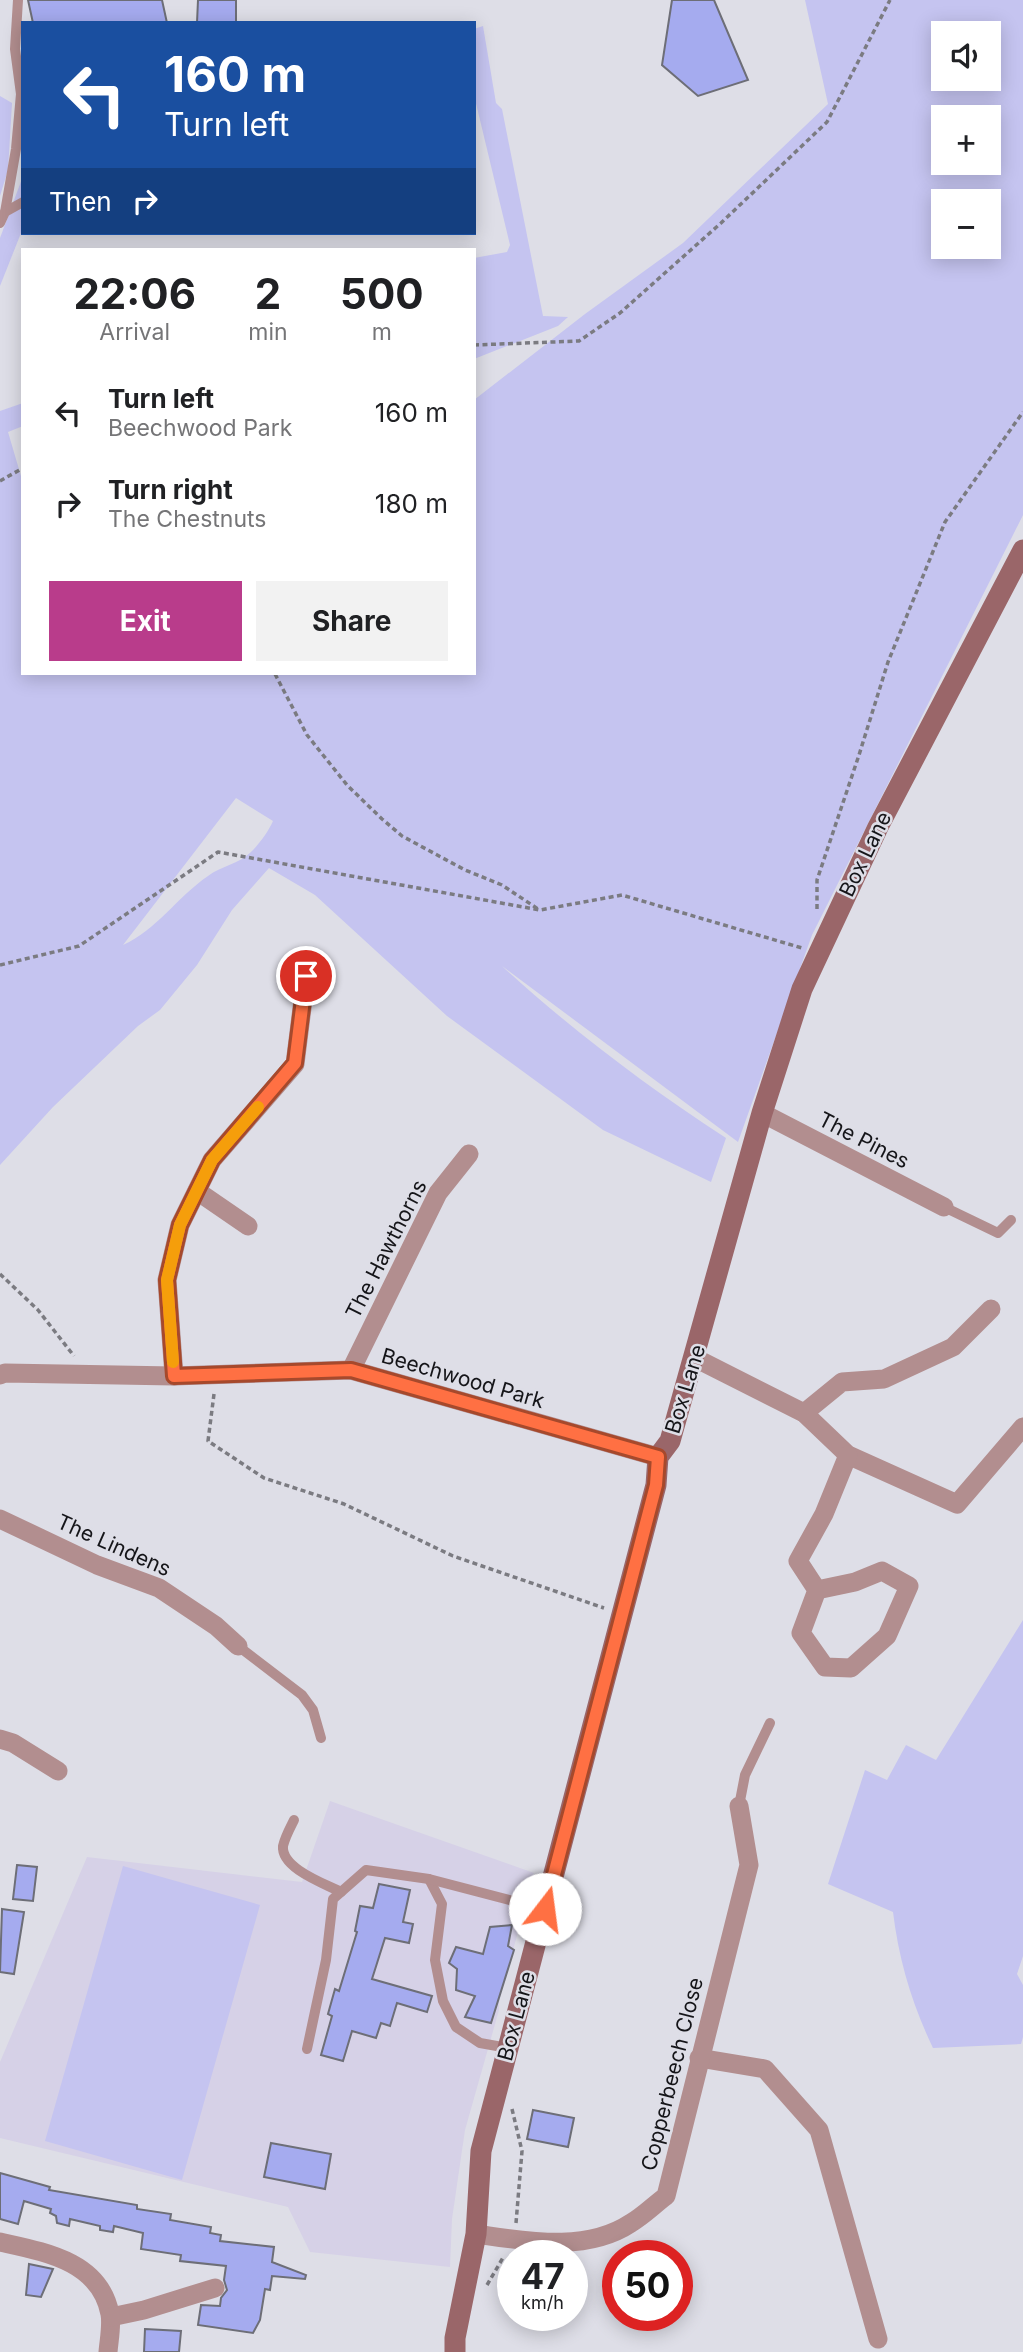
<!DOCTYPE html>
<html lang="en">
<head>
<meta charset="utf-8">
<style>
  :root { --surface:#fff; --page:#f2f2f2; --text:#202124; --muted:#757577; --accent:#b93c8b }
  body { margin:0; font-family:Inter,sans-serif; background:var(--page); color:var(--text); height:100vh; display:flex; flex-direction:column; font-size:26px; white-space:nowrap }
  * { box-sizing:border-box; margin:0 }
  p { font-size:23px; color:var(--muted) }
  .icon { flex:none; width:38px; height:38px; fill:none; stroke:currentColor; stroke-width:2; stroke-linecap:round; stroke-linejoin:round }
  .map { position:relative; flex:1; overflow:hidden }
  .panel { position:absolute; left:21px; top:248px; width:455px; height:427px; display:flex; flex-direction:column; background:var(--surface); border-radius:0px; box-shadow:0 4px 18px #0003 }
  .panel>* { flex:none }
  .top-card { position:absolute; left:21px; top:21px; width:455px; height:214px; border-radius:0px; box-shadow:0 4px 18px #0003; background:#1a4fa0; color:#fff; overflow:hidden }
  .buttons { position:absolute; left:931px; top:21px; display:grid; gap:14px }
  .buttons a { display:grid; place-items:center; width:70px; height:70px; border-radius:0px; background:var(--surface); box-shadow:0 4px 18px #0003; font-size:35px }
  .speed { position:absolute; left:497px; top:2240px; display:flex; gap:14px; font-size:35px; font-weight:700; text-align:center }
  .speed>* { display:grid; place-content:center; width:91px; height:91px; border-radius:50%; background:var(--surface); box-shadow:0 4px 18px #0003; line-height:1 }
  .speed small { font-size:18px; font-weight:400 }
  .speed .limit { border:10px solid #d22; background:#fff; color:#111 }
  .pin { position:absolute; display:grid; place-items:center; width:60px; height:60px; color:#fff; margin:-30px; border:4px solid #fff; border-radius:50%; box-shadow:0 2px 7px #0007 }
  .me { position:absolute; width:77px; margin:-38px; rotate:15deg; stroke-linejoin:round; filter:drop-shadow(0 0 5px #0008) }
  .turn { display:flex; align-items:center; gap:24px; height:147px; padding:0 28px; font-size:32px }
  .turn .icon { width:91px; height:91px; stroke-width:2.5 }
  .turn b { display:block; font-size:49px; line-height:60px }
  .then { display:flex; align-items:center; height:66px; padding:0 28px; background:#0003; gap:14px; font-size:26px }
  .eta { display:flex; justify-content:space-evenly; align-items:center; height:119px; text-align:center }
  .eta b { font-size:42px; font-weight:700; line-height:49px }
  .cta { display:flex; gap:14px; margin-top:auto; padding:14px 28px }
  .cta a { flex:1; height:80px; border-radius:0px; background:var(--accent); color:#fff; font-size:28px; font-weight:700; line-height:80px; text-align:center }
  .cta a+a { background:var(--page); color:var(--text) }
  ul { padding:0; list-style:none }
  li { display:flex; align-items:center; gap:21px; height:91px; padding:0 28px }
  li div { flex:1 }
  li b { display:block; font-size:26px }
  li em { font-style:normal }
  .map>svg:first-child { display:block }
</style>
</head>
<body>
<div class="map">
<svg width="1023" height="2352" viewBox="0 0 1023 2352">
  <rect width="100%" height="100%" fill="#dedee7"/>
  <path fill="#d6d1e7" d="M330 1801 534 1873 499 2002V2010L465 2130 452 2219 450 2267 310 2252 288 2207 0 2138V2062L87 1857 302 1882Z"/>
  <g fill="#c5c4f0" fill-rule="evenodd">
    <path d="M805 0H1023V515L812 935 738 1142 502 966C573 1031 645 1085 726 1138L711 1182 603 1130 447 1016 315 895 269 868 232 910 197 965 160 1010 138 1026 53 1107 0 1165V411L23 403V426L8 432 23 483V674H474V400L585 314 683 243 828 104ZM943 33H989V79H943ZM943 117H989V163H943ZM943 201H989V247H943ZM236 798 273 821C268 832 260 843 251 852 239 864 221 866 208 876 177 897 157 930 123 945Z"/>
    <path d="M483 26 496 103 502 109 543 316 568 317 558 326 474 359V258L507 252 510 245 474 95V29Z"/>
    <path d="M0 96 12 103 8 170 0 196Z"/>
    <path d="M23 176V228L0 286V238Z"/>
    <path d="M1023 1620V1956L1017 1974 1023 1985V2037L1021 2044 933 2048C912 2004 899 1961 893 1912L828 1884 865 1770 887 1780 906 1745 936 1760Z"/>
    <path d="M123 1866 260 1905 182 2180 45 2141Z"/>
  </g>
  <g fill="#a5abef" stroke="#6d6e77" stroke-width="2">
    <path d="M28 0H162L167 23H33Z"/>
    <path d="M198 0H236V23H197Z"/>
    <path d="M672 0H714L748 80 698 96 662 65Z"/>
    <path d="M17 1865 37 1867 33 1901 13 1899Z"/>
    <path d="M379 1884 410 1890 403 1922 413 1924 409 1943 385 1938 372 1979 432 1996 427 2012 397 2003 390 2026 381 2023 376 2038 352 2031 343 2061 321 2055 332 2016 328 2014 335 1989 339 1991 357 1932 355 1931 360 1906 373 1908Z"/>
    <path d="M2 1909 24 1912 14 1974 0 1972Z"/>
    <path d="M512 1925 508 1946 514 1950 491 2023 465 2017 475 1996 456 1990 457 1969 449 1963 456 1947 483 1954 490 1927Z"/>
    <path d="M533 2110 574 2118 568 2147 527 2139Z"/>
    <path d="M271 2143 331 2154 325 2189 264 2177Z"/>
    <path d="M0 2173 50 2187 49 2190 137 2205V2209L171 2214 170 2220 211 2227 210 2233 221 2235 220 2241 274 2247 272 2262 306 2275 305 2279 272 2276 270 2290 265 2289 260 2320 253 2333 198 2325 201 2305 220 2306 221 2298 227 2290 224 2280 226 2266 180 2261 181 2255 141 2249 143 2233 114 2226 113 2232 100 2230V2226L70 2219 69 2226 57 2223 56 2216 50 2213 51 2209 24 2201 18 2224 0 2219Z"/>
    <path d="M29 2264 53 2269 41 2297 26 2295Z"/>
    <path d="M145 2329 181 2331 179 2352H144Z"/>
  </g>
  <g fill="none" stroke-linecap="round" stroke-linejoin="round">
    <g stroke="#7b7b81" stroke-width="3.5" stroke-dasharray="5 3.5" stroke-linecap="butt">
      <path d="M474 345 579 341 620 313 721 223 827 122 890 0"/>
      <path d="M0 481 23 468"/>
      <path d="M275 674 307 735 347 785 382 819 402 836 465 870 502 885 538 909"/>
      <path d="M817 909V880L859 755 888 662 945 522 1023 412"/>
      <path d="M0 965 79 946 218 852 540 910 622 895 802 948"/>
      <path d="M0 1274 38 1310 74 1356"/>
      <path d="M214 1394 208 1441 264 1478 344 1504 453 1556 604 1608"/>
      <path d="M512 2109 522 2151 516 2223"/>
      <path d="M487 2285 504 2256"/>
    </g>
    <g stroke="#b28e8f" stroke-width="10">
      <path d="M5 212 16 149 21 94 15 49 18 0"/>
      <path d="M0 223 5 212 23 202"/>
      <path d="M944 1207 998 1233 1011 1220"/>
      <path d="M238 1646 302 1695 313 1710 321 1738"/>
      <path d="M739 1806 745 1775 770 1723"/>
      <path d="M294 1820C290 1828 285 1837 283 1846 281 1868 323 1883 341 1892"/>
      <path d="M429 1879 442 1904 435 1960 443 2001 456 2027 480 2043 508 2048"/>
      <path d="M307 2049 326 1960 333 1899 366 1870 429 1879 544 1909"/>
    </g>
    <g stroke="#b28e8f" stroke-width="19">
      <path d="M762 1113 944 1207"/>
      <path d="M197 1191 248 1226"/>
      <path d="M695 1358 804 1413 848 1455 957 1504 1023 1427"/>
      <path d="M351 1370 438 1193 469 1154"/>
      <path d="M0 1375 5 1373 174 1376 351 1370 658 1457"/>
      <path d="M174 1376 167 1280 180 1225 212 1160 295 1064 306 976"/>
      <path d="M804 1413 842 1382 884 1379 953 1347 991 1309"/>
      <path d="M0 1519 97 1565 159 1588 216 1626 238 1646"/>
      <path d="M817 1590 855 1582 882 1571 909 1586 887 1636 851 1668 825 1667 801 1633 817 1590 798 1561 824 1514 848 1455"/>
      <path d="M0 1739 13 1743 58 1771"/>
      <path d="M699 2058 765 2069 819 2130 878 2339"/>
      <path d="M476 2234C526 2241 586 2253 631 2223 643 2216 654 2205 666 2196L749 1865 739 1806"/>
      <path d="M0 2242C45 2252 100 2261 110 2314 112 2326 109 2340 108 2352"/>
      <path d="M111 2317 144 2310 215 2288"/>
    </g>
    <path stroke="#9a6669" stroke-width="21" d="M455 2352V2338L476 2234 481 2151 656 1485 658 1457 670 1441 762 1113 802 989 878 827 1023 550"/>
  </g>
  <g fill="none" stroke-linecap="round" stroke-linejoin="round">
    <g stroke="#a6492c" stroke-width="18">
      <path id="route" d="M306 976 295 1063 212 1160 180 1225 167 1280 174 1376 351 1370 658 1457 656 1485 545 1909"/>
    </g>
    <use href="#route" stroke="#ff7043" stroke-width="12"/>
    <path stroke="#f59e0b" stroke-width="12" d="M173 1362 167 1280 180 1225 212 1160 258 1107"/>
  </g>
  <g text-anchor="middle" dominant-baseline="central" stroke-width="5" stroke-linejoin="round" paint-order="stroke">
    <g font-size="21" fill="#151519" stroke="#dedee7">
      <text transform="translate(865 854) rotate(-64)">Box Lane</text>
      <text transform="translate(864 1140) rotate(27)">The Pines</text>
      <text transform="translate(386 1249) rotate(-63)">The Hawthorns</text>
      <text transform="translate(463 1378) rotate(16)">Beechwood Park</text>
      <text transform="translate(685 1389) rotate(-73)">Box Lane</text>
      <text transform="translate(114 1545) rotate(24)">The Lindens</text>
      <text transform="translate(516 2016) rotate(-75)">Box Lane</text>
      <text transform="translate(672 2074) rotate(-76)">Copperbeech Close</text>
    </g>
  </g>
</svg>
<div class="buttons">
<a><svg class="icon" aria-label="sound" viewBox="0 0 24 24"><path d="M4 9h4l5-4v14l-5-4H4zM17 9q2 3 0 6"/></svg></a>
<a>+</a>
<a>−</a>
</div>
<div class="speed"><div>47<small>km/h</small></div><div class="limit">50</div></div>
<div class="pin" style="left:306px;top:976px;background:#d93025"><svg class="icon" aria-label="arrive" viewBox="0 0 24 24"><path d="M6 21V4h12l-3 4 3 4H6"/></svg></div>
<svg class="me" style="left:545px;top:1909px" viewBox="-20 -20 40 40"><circle r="19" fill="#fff"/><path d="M0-13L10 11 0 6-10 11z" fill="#ff7043"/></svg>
<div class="top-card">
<div class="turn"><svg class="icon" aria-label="left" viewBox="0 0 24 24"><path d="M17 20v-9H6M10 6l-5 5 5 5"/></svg><div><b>160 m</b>Turn left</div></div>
<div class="then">Then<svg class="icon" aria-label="right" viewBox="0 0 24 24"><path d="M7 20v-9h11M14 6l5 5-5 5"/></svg></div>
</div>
<section class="panel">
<div class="eta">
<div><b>22:06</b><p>Arrival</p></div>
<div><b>2</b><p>min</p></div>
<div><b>500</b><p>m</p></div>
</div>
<ul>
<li><svg class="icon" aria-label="left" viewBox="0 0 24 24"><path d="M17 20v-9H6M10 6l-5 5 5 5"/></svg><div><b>Turn left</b><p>Beechwood Park</p></div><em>160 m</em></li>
<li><svg class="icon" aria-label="right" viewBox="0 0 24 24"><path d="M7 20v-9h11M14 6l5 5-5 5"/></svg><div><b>Turn right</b><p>The Chestnuts</p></div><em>180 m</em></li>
</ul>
<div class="cta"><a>Exit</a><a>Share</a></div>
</section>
</div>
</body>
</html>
